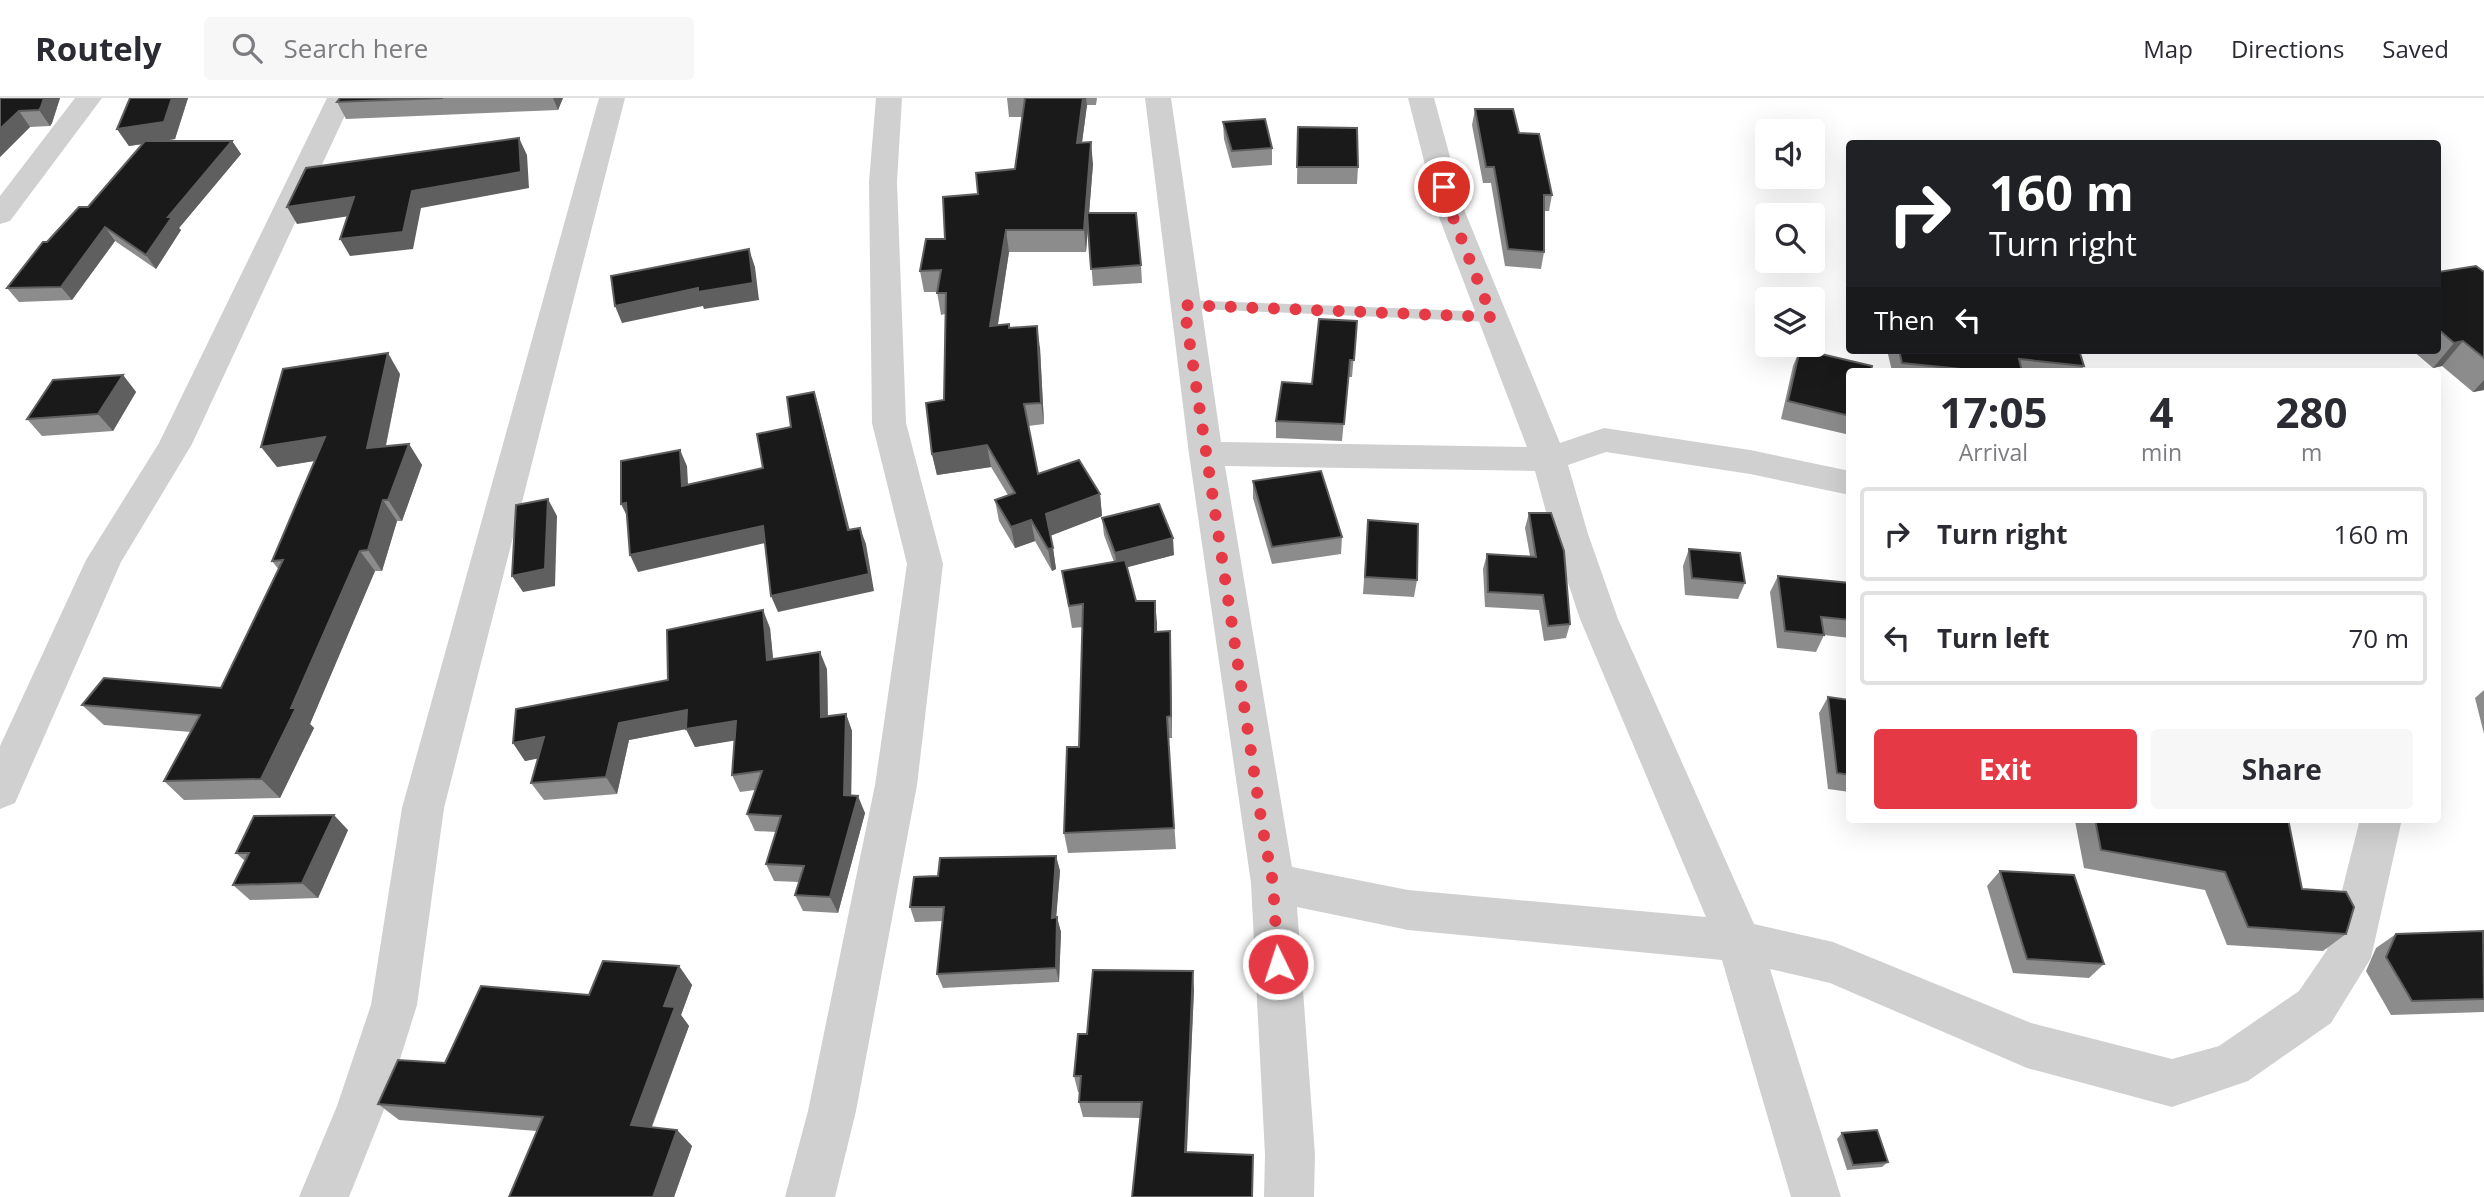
<!DOCTYPE html>
<html lang="en">
<head>
<meta charset="utf-8">
<style>
  :root { --surface:#fff; --page:#f7f7f7; --text:#2b2b33; --muted:#7c7c81; --line:#e1e1e2; --accent:#e63946 }
  body { margin:0; font-family:"Open Sans",sans-serif; background:var(--page); color:var(--text); height:100vh; display:flex; flex-direction:column; font-size:26px; white-space:nowrap }
  * { box-sizing:border-box; margin:0 }
  p { font-size:23px; color:var(--muted) }
  .icon { flex:none; width:38px; height:38px; fill:none; stroke:currentColor; stroke-width:2; stroke-linecap:round; stroke-linejoin:round }
  .map { position:relative; flex:1; overflow:hidden }
  .details { position:absolute; left:1846px; top:270px; width:595px; height:455px; display:flex; flex-direction:column; background:var(--surface); border-radius:7px; box-shadow:0 7px 28px #0002 }
  .details>* { flex:none }
  .hud { position:absolute; left:1846px; top:42px; width:595px; height:214px; border-radius:7px; box-shadow:0 7px 28px #0002; background:#202124; color:#fff; overflow:hidden }
  .tools { position:absolute; left:1755px; top:21px; display:grid; gap:14px }
  .tools a { display:grid; place-items:center; width:70px; height:70px; border-radius:7px; background:var(--surface); box-shadow:0 7px 28px #0002; font-size:35px }
  .pin { position:absolute; display:grid; place-items:center; width:60px; height:60px; color:#fff; margin:-30px; border:4px solid #fff; border-radius:50%; box-shadow:0 2px 7px #0007 }
  .me { position:absolute; width:77px; margin:-38px; rotate:356deg; stroke-linejoin:round; filter:drop-shadow(0 0 5px #0008) }
  .turn { display:flex; align-items:center; gap:24px; height:147px; padding:0 28px; font-size:32px }
  .turn .icon { width:91px; height:91px; stroke-width:2.5 }
  .turn b { display:block; font-size:49px; line-height:60px }
  .then { display:flex; align-items:center; height:66px; padding:0 28px; background:#0003; gap:14px; font-size:26px }
  .eta { display:flex; justify-content:space-evenly; align-items:center; height:119px; text-align:center }
  .eta b { font-size:42px; font-weight:700; line-height:49px }
  .primary-button { display:flex; gap:14px; margin-top:auto; padding:14px 28px }
  .primary-button a { flex:1; height:80px; border-radius:7px; background:var(--accent); color:#fff; font-size:28px; font-weight:700; line-height:80px; text-align:center }
  .primary-button a+a { background:var(--page); color:var(--text) }
  ul { padding:0; list-style:none }
  li { display:flex; align-items:center; gap:21px; height:94px; margin:0 14px 10px; padding:0 14px; border:4px solid var(--line); border-radius:7px }
  li div { flex:1 }
  li b { display:block; font-size:26px }
  li em { font-style:normal }
  header { display:flex; align-items:center; gap:42px; box-sizing:border-box; height:98px; padding:0 35px; background:var(--surface); border-bottom:2px solid var(--line) }
  header strong { font-size:33px }
  nav { display:flex; gap:38px; margin-inline-start:auto; font-size:24px }
  .search { width:490px; height:63px; background:var(--page); display:flex; align-items:center; gap:18px; box-sizing:border-box; padding:0 24px; border-radius:7px; color:var(--muted); font-size:26px }
  .map>svg:first-child { display:block }
</style>
</head>
<body>
<header>
<strong>Routely</strong>
<div class="search"><svg class="icon" aria-label="search" viewBox="0 0 24 24"><circle cx="10" cy="10" r="6"/><path d="M15 15l6 6"/></svg>Search here</div>
<nav><a>Map</a><a>Directions</a><a>Saved</a></nav>
</header>
<div class="map">
<svg width="2484" height="1099" viewBox="0 0 2484 1099">
  <rect width="100%" height="100%" fill="#fff"/>
  <g fill="none" stroke-linecap="round" stroke-linejoin="round">
    <path fill="#d0d0d0" fill-rule="evenodd" d="M1184 202 1492 214 1500 219 1492 224 1179 210 1176 207Z"/>
    <g fill="#d0d0d0" fill-rule="evenodd">
      <path d="M75 0H102L10 123 0 126V98Z"/>
      <path d="M327 0H353L192 346 121 464 15 705 0 711V648L86 462 159 345Z"/>
      <path d="M599 0H625L444 710 417 907 385 1009 349 1099H299L337 1008 371 907 402 710Z"/>
      <path d="M876 0H902L897 84 906 325 943 466 917 687 856 1013 835 1099H785L808 1013 875 687 907 466 872 325 869 84Z"/>
      <path d="M1145 0H1171L1221 344 1527 349 1437 114 1408 0H1434L1465 114 1560 345 1604 330 1750 352 1850 373V397L1750 376 1606 354 1568 367 1588 436 1618 521 1754 826 1833 844 2031 925 2172 961 2219 948 2299 893 2327 852 2360 721H2402L2371 860 2331 925 2248 983 2172 1009 2027 970 1830 885 1770 871 1841 1099H1791L1722 862 1408 832 1297 809 1315 1057 1314 1099H1264L1265 1057 1251 785 1189 356ZM1225 368 1535 373 1552 436 1580 521 1706 819 1408 792 1292 769Z"/>
    </g>
  </g>
  <g fill="#8c8c8c">
    <path d="M0 0H60L52 25 50 28 30 29 0 59Z"/>
    <path d="M130 0H188L175 41 163 43H232L241 56 179 130 181 132 156 171 115 143 72 202 19 204 7 190 43 144H47L79 109H88L143 46 129 48 117 31Z"/>
    <path d="M340 0H563L558 12 346 21 337 4Z"/>
    <path d="M1007 0H1097L1096 7H1087L1082 45 1093 66 1089 115 1141 167 1142 185 1093 188 1088 127 1086 154H1009L998 227 1009 230 1040 250 1044 326 1028 328 1038 376 1100 396 1102 418 1051 437 1056 471 1052 473 1035 443 1015 450 999 423 995 402 1008 397 991 369 937 377 932 356 944 302 945 216 941 217 937 194H924L920 173 978 96 1015 71 1023 19H1009Z"/>
    <path d="M1475 11 1519 35 1552 97 1549 113H1544V154L1541 171 1505 168 1491 85H1483L1472 27Z"/>
    <path d="M1223 24 1272 50V67L1232 70 1224 41Z"/>
    <path d="M1298 29 1358 69 1357 86H1297Z"/>
    <path d="M2438 174H2484V292L2473 294 2442 268 2433 270 2412 252H2438Z"/>
    <path d="M1357 223 1352 279H1348L1342 343 1276 340V323L1312 286Z"/>
    <path d="M1800 251 1850 273V337L1781 321 1793 268Z"/>
    <path d="M1887 252H2079L2084 268 2081 273H1892Z"/>
    <path d="M400 276 386 348 409 346 422 367 402 423H397L382 473H375L310 626 314 630 280 700 184 702 164 683 191 634 104 627 82 607 221 590 279 472 272 463 314 363 277 369Z"/>
    <path d="M123 277 136 294 113 333 42 338 27 321Z"/>
    <path d="M1253 383 1342 439 1341 456 1272 466 1253 400Z"/>
    <path d="M1529 415 1570 526 1566 540 1544 543 1539 512 1485 509 1483 471 1487 456 1530 458 1525 430Z"/>
    <path d="M1102 420 1174 457 1127 469 1136 503 1157 525V534L1171 556 1172 640H1168L1176 751 1068 755 1064 735 1079 649 1083 529 1072 530 1062 473 1114 464 1104 437Z"/>
    <path d="M1368 422 1417 482 1414 499 1363 496Z"/>
    <path d="M1689 451 1745 485 1738 501 1685 497 1683 468Z"/>
    <path d="M1778 478 1850 485V540L1824 537 1816 554 1777 550 1770 494Z"/>
    <path d="M770 530 773 561 827 571 828 618 846 616 852 633 851 697 865 715 838 815 803 813 795 797 799 784 774 783 766 766 776 734 755 733 747 716 755 692 740 694 732 677 734 642 695 649 686 631 629 642 617 696 544 702 531 685 538 660 525 663 513 645 668 582Z"/>
    <path d="M2484 592V636L2475 600Z"/>
    <path d="M1828 599 1850 602V694L1828 691 1819 615Z"/>
    <path d="M2077 721H2288L2302 791 2346 836 2323 853 2227 847 2205 792 2084 770 2075 723Z"/>
    <path d="M348 732 318 800 250 802 233 787 245 763 236 755Z"/>
    <path d="M1056 758 1060 773 1056 819 1061 834 1059 884 943 890 937 876 943 823 915 824 910 809 938 778Z"/>
    <path d="M2000 773 2104 866 2089 880 2013 875 1987 788Z"/>
    <path d="M2484 834V914L2391 917 2366 873 2376 850 2396 836Z"/>
    <path d="M679 868 692 887 681 917 689 928 652 1029 677 1032 692 1048 674 1099H509L537 1033 399 1022 378 1006 589 897Z"/>
    <path d="M1194 891 1187 1054 1132 1099 1140 1020 1083 1019 1079 1004V994H1078L1074 978 1087 936Z"/>
    <path d="M1842 1035 1888 1064 1882 1069 1847 1072 1837 1041Z"/>
  </g>
  <g fill="#5f5f5f">
    <path d="M44 0H60L52 25 50 28 39 12Z"/>
    <path d="M172 0H188L175 41 129 48 117 31Z"/>
    <path d="M553 0H563L558 12Z"/>
    <path d="M1083 0H1086L1087 7 1079 66 1077 45Z"/>
    <path d="M19 13 30 29 0 59V31Z"/>
    <path d="M519 40 527 57 529 90 421 110 413 151 350 158 340 141 412 93Z"/>
    <path d="M232 43 241 56 179 130 181 132 156 171 146 157 168 119Z"/>
    <path d="M1091 44 1093 66 1086 154 1084 132Z"/>
    <path d="M354 99 363 116 297 126 287 109Z"/>
    <path d="M105 129 115 143 72 202 61 189Z"/>
    <path d="M1006 132 1009 154 994 250 990 228Z"/>
    <path d="M749 151 755 169 759 202 704 211 703 208 622 225 615 208Z"/>
    <path d="M1037 228 1040 250 1044 326 1041 305Z"/>
    <path d="M2463 243 2442 268 2433 270 2454 245Z"/>
    <path d="M388 255 400 276 381 370 367 350Z"/>
    <path d="M123 277 136 294 113 333 98 316Z"/>
    <path d="M2484 282V292L2473 294Z"/>
    <path d="M814 294 819 310 854 449 848 432Z"/>
    <path d="M325 339 339 359 277 369 261 349Z"/>
    <path d="M409 346 422 367 402 423 388 402Z"/>
    <path d="M987 347 991 369 937 377 932 356Z"/>
    <path d="M680 352 687 368 689 404 682 388Z"/>
    <path d="M1100 396 1102 418 1050 438 1046 416Z"/>
    <path d="M548 401 557 418 555 488 523 494 512 478Z"/>
    <path d="M383 402 397 423 382 473 368 452Z"/>
    <path d="M626 405 629 422 621 406Z"/>
    <path d="M1031 422 1035 443 1015 450 1011 429Z"/>
    <path d="M763 428 770 444 638 474 630 457Z"/>
    <path d="M860 430 866 446 874 493 778 514 771 498Z"/>
    <path d="M1173 440 1174 457 1117 472 1115 455Z"/>
    <path d="M1053 450 1056 471 1052 473 1048 451Z"/>
    <path d="M360 453 375 473 310 626 314 630 280 700 261 681Z"/>
    <path d="M1155 503 1157 525V556L1155 534Z"/>
    <path d="M763 512 770 530 775 580 767 562Z"/>
    <path d="M1170 533 1171 556 1172 640 1171 618Z"/>
    <path d="M820 554 827 571 828 637 821 619Z"/>
    <path d="M687 612 736 623 744 641 695 649 686 631 629 642 617 696 606 679 619 625Z"/>
    <path d="M846 616 852 633 851 714 844 697Z"/>
    <path d="M544 639 556 657 525 663 513 645Z"/>
    <path d="M858 698 865 715 838 815 830 799Z"/>
    <path d="M334 717 348 732 318 800 302 785Z"/>
    <path d="M1056 758 1060 773 1055 834 1052 820Z"/>
    <path d="M1057 819 1061 834 1059 884 1056 870Z"/>
    <path d="M679 868 692 887 681 917 689 928 646 1043 631 1027 664 908Z"/>
    <path d="M1193 873 1194 891 1186 1068 1185 1054Z"/>
    <path d="M677 1032 692 1048 674 1099H653Z"/>
  </g>
  <g fill="#1a1a1a" stroke="#5f5f5f" stroke-width="2">
    <path d="M0 0H44L41 9 39 12 19 13 0 31Z"/>
    <path d="M130 0H172L164 24 117 31Z"/>
    <path d="M340 0H443L337 4Z"/>
    <path d="M1025 0H1083L1077 45 1091 44 1084 132H1006L990 228 1009 226V230L1037 228 1041 305 1024 306 1038 376 1079 362 1100 396 1046 416 1053 450 1048 451 1031 422 1011 429 995 402 1015 395 987 347 932 356 926 305 944 302 946 195H937L941 172 920 173 926 141H945L943 99 978 96 976 75 1015 71Z"/>
    <path d="M1475 11H1513L1519 35 1539 36 1552 97H1544V154L1508 151 1494 69H1486Z"/>
    <path d="M1265 21 1272 50 1232 53 1223 24Z"/>
    <path d="M1298 29 1357 30 1358 69H1297Z"/>
    <path d="M519 40 521 74 412 93 403 134 340 141 354 99 287 109 306 70Z"/>
    <path d="M145 43H232L168 119H172L146 157 105 129 61 189 7 190 43 144H47L79 109H88Z"/>
    <path d="M1087 115H1136L1141 167 1091 171Z"/>
    <path d="M749 151 753 185 698 194V190L615 208 611 178Z"/>
    <path d="M2476 168 2484 174V260L2463 243 2454 245 2438 231V174Z"/>
    <path d="M1319 221 1357 223 1354 262H1350L1344 326 1276 323 1282 284 1312 286Z"/>
    <path d="M1800 251 1872 268 1871 273H1850V318L1788 303Z"/>
    <path d="M1899 252H2079L2084 268 2019 261 2022 273H1981L1902 265Z"/>
    <path d="M388 255 367 350 409 346 388 402H383L368 452 360 453 291 610H296L261 681 164 683 200 617 82 607 104 580 221 590 283 462 272 463 325 339 261 349 283 271Z"/>
    <path d="M123 277 98 316 27 321 53 282Z"/>
    <path d="M814 294 848 432 860 430 869 476 771 498 763 428 630 457 626 405 621 406V363L680 352 682 388 763 370 757 336 791 329 787 299Z"/>
    <path d="M1321 373 1342 439 1272 449 1253 383Z"/>
    <path d="M548 401 545 471 512 478 516 407Z"/>
    <path d="M1159 406 1173 440 1115 455 1102 420Z"/>
    <path d="M1529 415H1551L1564 453 1570 526 1548 528 1543 497 1488 494 1487 456 1536 459Z"/>
    <path d="M1368 422 1418 426 1417 482 1365 479Z"/>
    <path d="M1689 451 1740 455 1745 485 1692 480Z"/>
    <path d="M1125 462 1136 503H1155V534L1170 533 1171 618 1167 619 1174 730 1064 735 1067 649H1079L1083 506 1069 508 1062 473Z"/>
    <path d="M1778 478 1850 485V522L1821 519 1824 537 1785 533Z"/>
    <path d="M763 512 767 562 820 554 821 619 846 616 844 697 858 698 830 799 795 797 804 768 766 766 781 718 747 716 762 673 732 677 736 623 686 631 687 612 619 625 606 679 531 685 544 639 513 645 516 611 668 582 667 532Z"/>
    <path d="M1828 599 1850 602V677L1837 675Z"/>
    <path d="M334 717 302 785 233 787 249 755H236L254 718Z"/>
    <path d="M2095 721H2288L2302 791 2346 794 2354 809 2346 836 2248 829 2225 774 2101 752Z"/>
    <path d="M1056 758 1052 820 1057 819 1056 870 937 876 944 809H910L914 779 938 778 940 760Z"/>
    <path d="M2000 773 2074 777 2104 866 2027 861Z"/>
    <path d="M2483 833 2484 901 2412 903 2386 859 2396 836Z"/>
    <path d="M603 863 679 868 664 908 675 909 631 1027 677 1032 653 1099H509L543 1019 378 1006 398 962 445 965 481 888 589 897Z"/>
    <path d="M1093 872 1193 873 1185 1054 1253 1057 1252 1099H1132L1142 1004H1079L1081 978H1074L1078 936H1087Z"/>
    <path d="M1877 1032 1888 1064 1853 1067 1842 1035Z"/>
  </g>
  <g fill="none" stroke-linecap="round" stroke-linejoin="round">
    <path stroke="#e63946" stroke-width="12" stroke-dasharray="0 21.6" d="M1278 866 1273 785 1262 727 1184 207 1492 219 1451 114 1444 89"/>
  </g>
</svg>
<div class="tools">
<a><svg class="icon" aria-label="sound" viewBox="0 0 24 24"><path d="M4 9h4l5-4v14l-5-4H4zM17 9q2 3 0 6"/></svg></a>
<a><svg class="icon" aria-label="search" viewBox="0 0 24 24"><circle cx="10" cy="10" r="6"/><path d="M15 15l6 6"/></svg></a>
<a><svg class="icon" aria-label="layers" viewBox="0 0 24 24"><path d="M12 4l9 5-9 5-9-5zM3 14l9 5 9-5"/></svg></a>
</div>
<div class="pin" style="left:1444px;top:89px;background:#d93025"><svg class="icon" aria-label="arrive" viewBox="0 0 24 24"><path d="M6 21V4h12l-3 4 3 4H6"/></svg></div>
<svg class="me" style="left:1278px;top:866px" viewBox="-20 -20 40 40"><circle r="17" fill="#e63946" stroke="#fff" stroke-width="3"/><path d="M0-11L8 9 0 5-8 9z" fill="#fff"/></svg>
<div class="hud">
<div class="turn"><svg class="icon" aria-label="right" viewBox="0 0 24 24"><path d="M7 20v-9h11M14 6l5 5-5 5"/></svg><div><b>160 m</b>Turn right</div></div>
<div class="then">Then<svg class="icon" aria-label="left" viewBox="0 0 24 24"><path d="M17 20v-9H6M10 6l-5 5 5 5"/></svg></div>
</div>
<section class="details">
<div class="eta">
<div><b>17:05</b><p>Arrival</p></div>
<div><b>4</b><p>min</p></div>
<div><b>280</b><p>m</p></div>
</div>
<ul>
<li><svg class="icon" aria-label="right" viewBox="0 0 24 24"><path d="M7 20v-9h11M14 6l5 5-5 5"/></svg><div><b>Turn right</b></div><em>160 m</em></li>
<li><svg class="icon" aria-label="left" viewBox="0 0 24 24"><path d="M17 20v-9H6M10 6l-5 5 5 5"/></svg><div><b>Turn left</b></div><em>70 m</em></li>
</ul>
<div class="primary-button"><a>Exit</a><a>Share</a></div>
</section>
</div>
</body>
</html>
